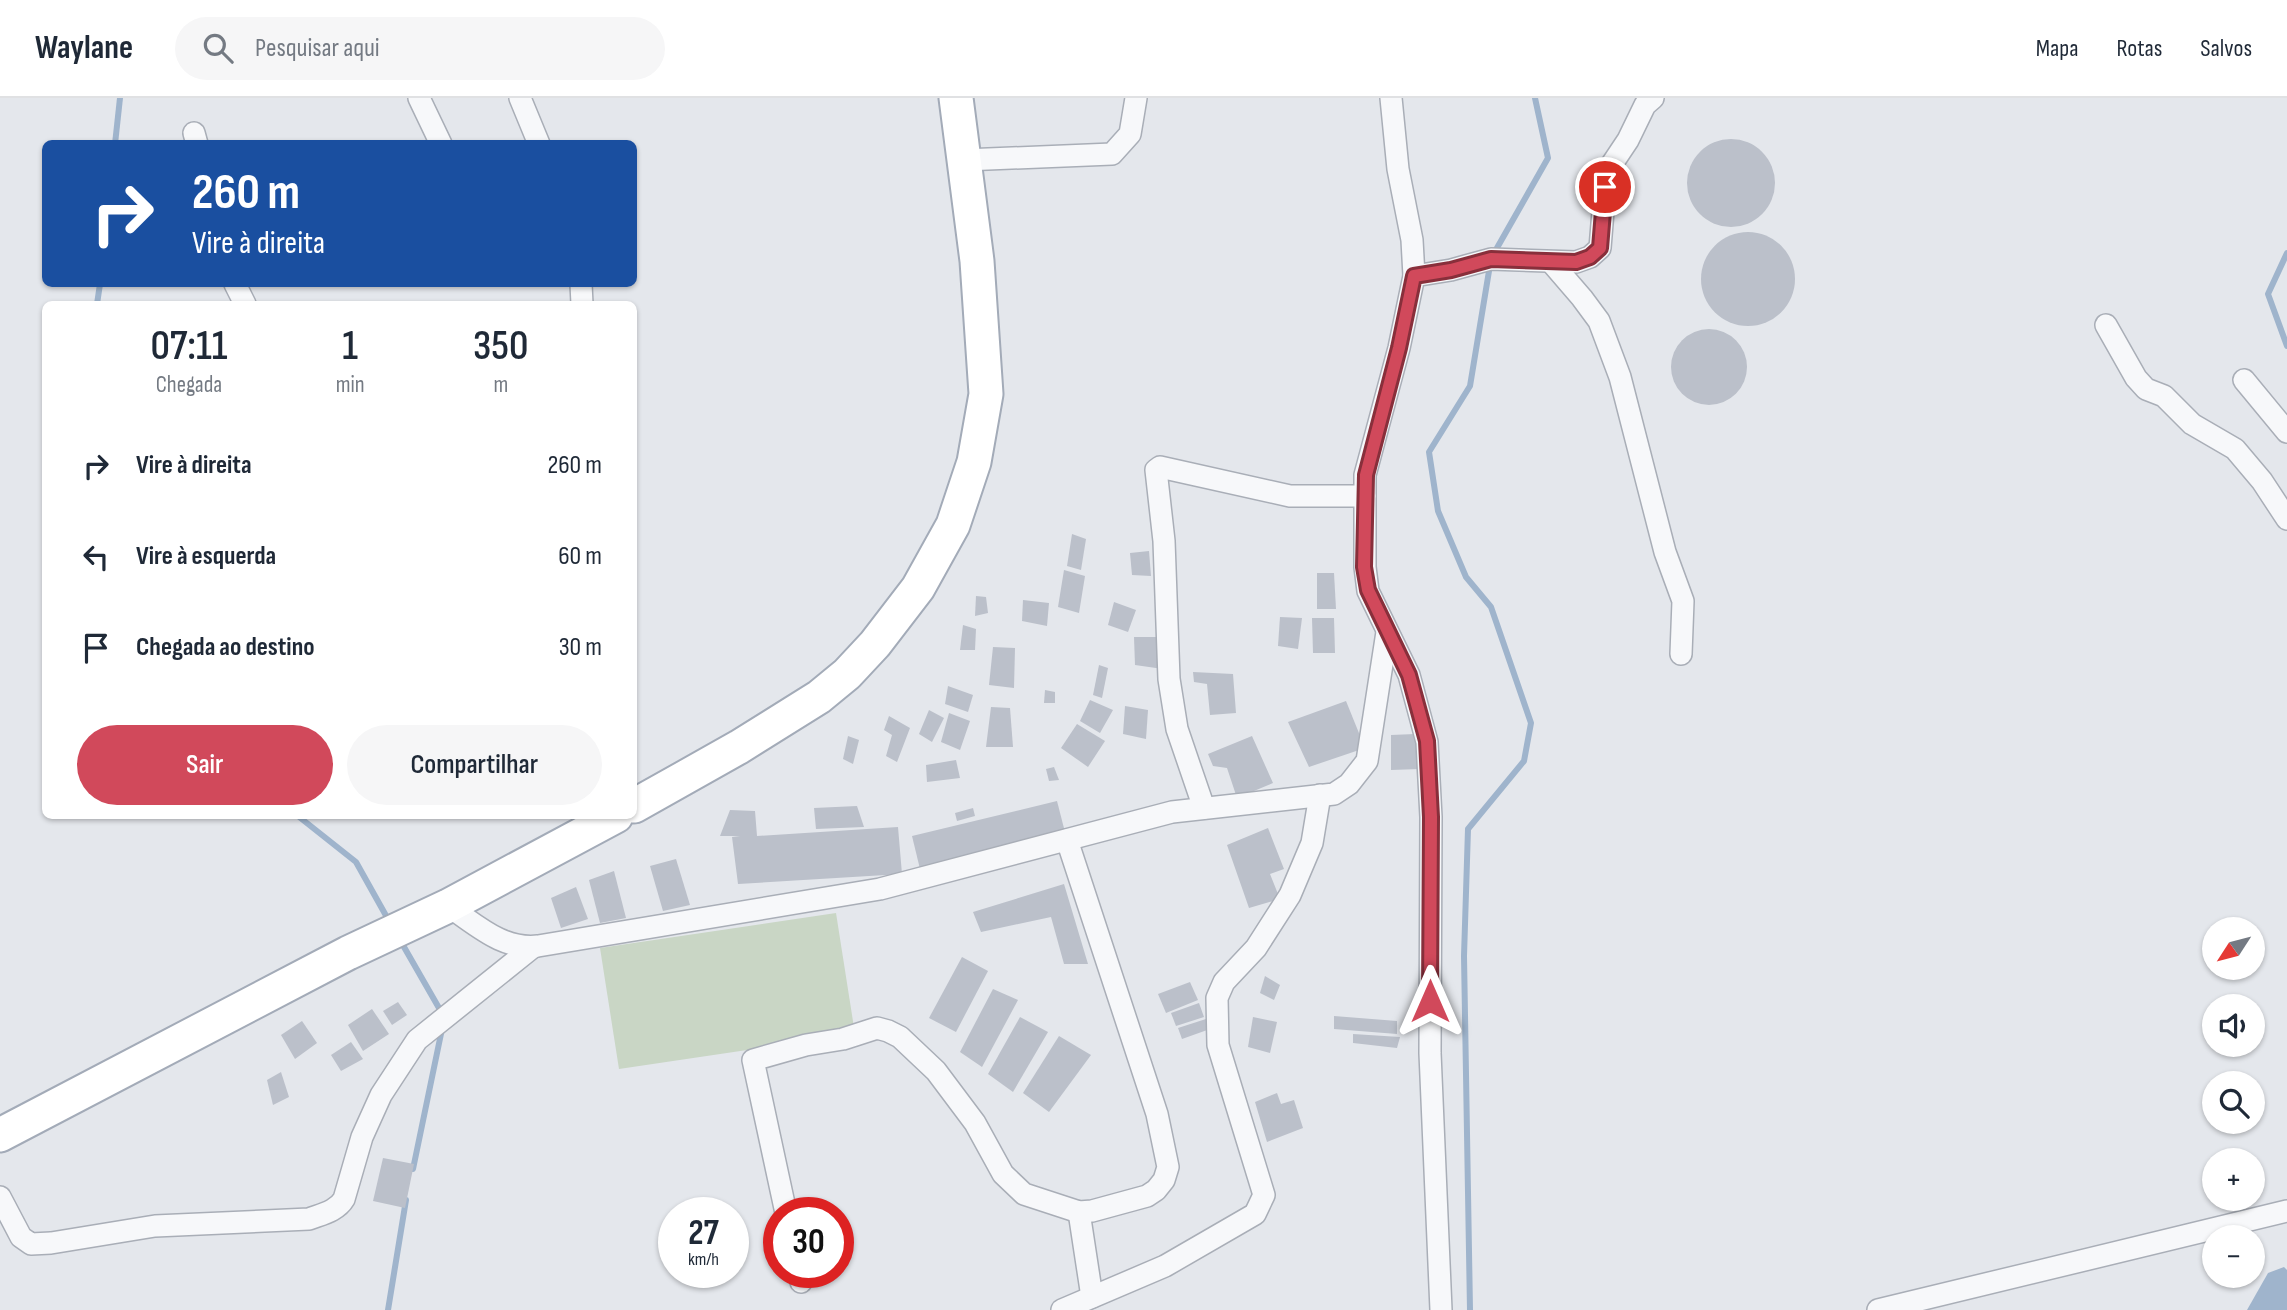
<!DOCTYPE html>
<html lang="pt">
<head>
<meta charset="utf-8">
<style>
  :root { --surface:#fff; --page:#f6f6f7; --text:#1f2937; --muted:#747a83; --line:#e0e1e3; --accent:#d1495b }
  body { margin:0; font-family:"Sofia Sans Condensed",sans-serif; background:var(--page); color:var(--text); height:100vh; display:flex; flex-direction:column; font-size:26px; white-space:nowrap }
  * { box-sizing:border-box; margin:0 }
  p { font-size:23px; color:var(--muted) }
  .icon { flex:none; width:38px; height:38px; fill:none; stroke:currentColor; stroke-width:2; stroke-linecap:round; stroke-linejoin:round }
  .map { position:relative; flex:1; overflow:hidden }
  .panel { position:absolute; left:42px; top:203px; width:595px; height:518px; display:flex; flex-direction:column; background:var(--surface); border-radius:10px; box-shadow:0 2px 5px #0004 }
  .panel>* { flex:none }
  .hud { position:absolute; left:42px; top:42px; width:595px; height:147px; border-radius:10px; box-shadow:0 2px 5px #0004; background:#1a4fa0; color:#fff; overflow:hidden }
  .needle { width:46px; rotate:234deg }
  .controls { position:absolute; left:2202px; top:819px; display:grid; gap:14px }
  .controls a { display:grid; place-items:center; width:63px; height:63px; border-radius:50%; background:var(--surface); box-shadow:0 2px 5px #0004; font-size:35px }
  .speed { position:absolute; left:658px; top:1099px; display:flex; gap:14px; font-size:35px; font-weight:700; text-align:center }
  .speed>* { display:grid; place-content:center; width:91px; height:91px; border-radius:50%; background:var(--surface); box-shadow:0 2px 5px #0004; line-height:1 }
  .speed small { font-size:18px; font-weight:400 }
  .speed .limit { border:10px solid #d22; background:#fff; color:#111 }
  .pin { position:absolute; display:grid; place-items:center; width:60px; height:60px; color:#fff; margin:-30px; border:4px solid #fff; border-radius:50%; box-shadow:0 2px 7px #0007 }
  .me { position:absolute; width:77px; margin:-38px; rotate:0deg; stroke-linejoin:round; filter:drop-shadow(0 0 5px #0008) }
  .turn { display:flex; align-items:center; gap:24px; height:147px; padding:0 35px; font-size:32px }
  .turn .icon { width:91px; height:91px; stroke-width:2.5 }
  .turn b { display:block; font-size:49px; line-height:60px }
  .eta { display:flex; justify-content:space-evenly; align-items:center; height:119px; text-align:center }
  .eta b { font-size:42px; font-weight:600; line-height:49px }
  .action { display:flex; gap:14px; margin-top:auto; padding:14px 35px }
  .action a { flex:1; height:80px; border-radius:42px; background:var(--accent); color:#fff; font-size:28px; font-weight:600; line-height:80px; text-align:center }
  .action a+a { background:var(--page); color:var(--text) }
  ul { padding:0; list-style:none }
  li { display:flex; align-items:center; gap:21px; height:91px; padding:0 35px }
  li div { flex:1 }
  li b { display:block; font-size:26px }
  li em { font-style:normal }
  header { display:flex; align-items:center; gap:42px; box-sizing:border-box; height:98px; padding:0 35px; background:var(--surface); border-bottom:2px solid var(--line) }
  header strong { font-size:33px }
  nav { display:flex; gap:38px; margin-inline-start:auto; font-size:24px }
  .search { width:490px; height:63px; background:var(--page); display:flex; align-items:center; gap:18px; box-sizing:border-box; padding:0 24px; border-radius:38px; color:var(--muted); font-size:26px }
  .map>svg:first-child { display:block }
</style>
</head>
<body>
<header>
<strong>Waylane</strong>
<div class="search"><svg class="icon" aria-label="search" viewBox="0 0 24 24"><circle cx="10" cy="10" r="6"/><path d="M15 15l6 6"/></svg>Pesquisar aqui</div>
<nav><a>Mapa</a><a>Rotas</a><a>Salvos</a></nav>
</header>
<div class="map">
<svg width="2287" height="1212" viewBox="0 0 2287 1212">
  <rect width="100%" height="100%" fill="#e4e7ec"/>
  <path fill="#c9d6c5" d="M836 815 855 936 619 971 600 850Z"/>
  <path fill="#9fb4cc" d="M2284 1169 2287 1172V1212H2247L2268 1175Z"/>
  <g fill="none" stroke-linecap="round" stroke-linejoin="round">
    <g stroke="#9fb4cc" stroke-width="6">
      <path d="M115 46 120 0"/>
      <path d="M2287 155 2268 196 2287 248"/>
      <path d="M1493 157 1548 60 1535 0"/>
      <path d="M97 206 100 186"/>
      <path d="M298 718 356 764 389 823"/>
      <path d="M400 842 443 917"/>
      <path d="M413 1071 442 931"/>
      <path d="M388 1212 406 1102"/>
      <path d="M1470 1212 1464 858 1468 731 1524 663 1531 625 1491 509 1466 479 1438 413 1429 354 1470 288 1490 167"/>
    </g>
  </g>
  <g fill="#bbc0ca">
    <circle cx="1731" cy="85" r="44"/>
    <circle cx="1748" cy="181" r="47"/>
    <circle cx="1709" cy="269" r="38"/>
    <path d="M1072 436 1086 441 1081 472 1067 468Z"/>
    <path d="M1149 453 1151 478 1132 477 1130 455Z"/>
    <path d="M1064 472 1085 478 1079 515 1058 509Z"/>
    <path d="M1317 475H1334L1336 511H1317Z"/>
    <path d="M976 498 986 499 988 515 975 518Z"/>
    <path d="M1023 502 1049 505 1047 528 1022 523Z"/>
    <path d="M1114 504 1136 512 1128 534 1108 527Z"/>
    <path d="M1280 519 1302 520 1298 551 1278 548Z"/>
    <path d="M1312 520H1334L1335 555H1313Z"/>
    <path d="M963 527 976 531 975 552H960Z"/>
    <path d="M1134 539H1161L1163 571 1135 567Z"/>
    <path d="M993 549 1015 550 1014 590 989 587Z"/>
    <path d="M1099 567 1108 570 1102 600 1093 597Z"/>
    <path d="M1193 574 1233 576 1236 615 1210 617 1207 586 1194 584Z"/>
    <path d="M948 588 973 597 968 614 945 606Z"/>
    <path d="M1045 592 1055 594V605H1044Z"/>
    <path d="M1090 602 1113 612 1100 635 1080 623Z"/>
    <path d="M1346 603 1365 650 1309 669 1288 624Z"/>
    <path d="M1125 608 1148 612 1146 641 1123 636Z"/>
    <path d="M991 609 1010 610 1013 649H986Z"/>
    <path d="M929 612 944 620 932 644 919 636Z"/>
    <path d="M949 615 970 623 960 652 941 644Z"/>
    <path d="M889 618 910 630 897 664 886 658 892 637 884 632Z"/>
    <path d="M1077 626 1105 643 1088 669 1061 650Z"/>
    <path d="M1415 636 1420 671 1391 672V637Z"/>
    <path d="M848 638 859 642 853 666 843 661Z"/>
    <path d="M1252 638 1273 685 1237 700 1227 670 1213 668 1208 656Z"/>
    <path d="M956 662 960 680 927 684 926 667Z"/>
    <path d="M1054 669 1059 682 1049 683 1046 671Z"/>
    <path d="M1057 703 1067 742 920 771 912 738Z"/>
    <path d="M857 708 864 729 816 731 814 710Z"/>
    <path d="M973 710 975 718 957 723 955 715Z"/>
    <path d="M730 712 755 713 757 738 898 729 902 776 738 786 732 739 740 738H720Z"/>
    <path d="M1268 730 1284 771 1270 776 1280 801 1249 810 1227 747Z"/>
    <path d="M676 761 690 807 663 813 650 768Z"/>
    <path d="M614 773 626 820 600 825 589 782Z"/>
    <path d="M1064 786 1088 866H1064L1051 819 981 834 973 814Z"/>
    <path d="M576 789 588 821 561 830 551 800Z"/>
    <path d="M962 859 988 873 956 934 929 920Z"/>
    <path d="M1265 878 1280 887 1274 902 1260 895Z"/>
    <path d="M1190 884 1198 902 1166 915 1158 896Z"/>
    <path d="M993 891 1018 902 982 969 960 954Z"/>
    <path d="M398 904 407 917 392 927 383 913Z"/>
    <path d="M1199 905 1204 919 1176 928 1171 915Z"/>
    <path d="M372 911 389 936 363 953 348 927Z"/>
    <path d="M1334 918 1397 923V936L1334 931Z"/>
    <path d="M1020 919 1048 934 1013 994 988 976Z"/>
    <path d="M1253 919 1277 924 1270 955 1248 949Z"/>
    <path d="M1206 921 1210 931 1182 941 1178 930Z"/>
    <path d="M302 923 317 945 295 961 281 937Z"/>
    <path d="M1353 936 1400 939 1397 950 1353 945Z"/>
    <path d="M1059 938 1091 957 1049 1014 1023 995Z"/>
    <path d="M351 944 363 961 341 973 331 957Z"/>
    <path d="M281 974 289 999 273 1007 267 982Z"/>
    <path d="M1277 995 1281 1006 1294 1002 1303 1030 1267 1044 1255 1004Z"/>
    <path d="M383 1060 414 1066 405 1110 373 1103Z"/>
  </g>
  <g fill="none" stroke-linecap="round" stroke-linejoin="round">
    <g stroke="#a9aeb7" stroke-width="24">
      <g id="street">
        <path d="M419 0 441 46"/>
        <path d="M520 0 539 46"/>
        <path d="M1391 0 1398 71 1412 142 1414 178"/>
        <path d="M194 35 197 46"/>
        <path d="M964 62 1112 56 1130 36 1136 0"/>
        <path d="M1551 164 1582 200 1599 223 1620 279 1665 454 1683 503 1681 556"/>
        <path d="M235 186 245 206"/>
        <path d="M581 186 582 206"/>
        <path d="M2106 227 2136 280 2146 291 2164 298 2192 326 2235 351 2262 383 2287 421"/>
        <path d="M2244 282 2287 334"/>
        <path d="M1204 710 1177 631 1169 581 1164 443 1156 372 1160 369 1290 398H1365"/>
        <path d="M448 808C477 827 502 852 538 848L880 791 1172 714 1334 696 1349 686 1367 663 1387 534"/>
        <path d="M0 1099 21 1139 31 1146 51 1145 155 1128 309 1121C322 1116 337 1113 344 1101L362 1039 381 997 417 942 533 849"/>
        <path d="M1079 1114 1092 1199"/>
        <path d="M786 1115 753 962 806 947 843 941 877 930 888 933 900 939 936 973 975 1025 1003 1076 1024 1096 1079 1114 1092 1113 1147 1098 1156 1092 1164 1082 1168 1069 1157 1016 1067 742"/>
        <path d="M799 1174 801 1184"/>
        <path d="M1062 1212 1165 1168 1255 1116 1264 1097 1218 947 1217 900 1224 884 1256 850 1290 797 1312 745 1320 697"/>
        <path d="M1441 1212 1430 955 1431 719 1427 644 1409 577 1368 493 1365 469V377L1399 250 1414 178 1451 172 1491 161 1576 164 1590 159 1600 150 1605 89 1612 66 1628 42 1645 7 1653 0"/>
        <path d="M1878 1212 2287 1113"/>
      </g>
    </g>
    <g stroke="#a3abb8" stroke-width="37">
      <g id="primary">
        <path d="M634 708 739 649 819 599 847 576 875 546 918 490 953 427 974 364 986 296 977 163 956 0"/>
        <path d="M0 1037 348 855 448 808 616 718"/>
      </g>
    </g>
    <use href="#street" stroke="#f7f8fa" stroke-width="21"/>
    <use href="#primary" stroke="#fff" stroke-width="33"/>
  </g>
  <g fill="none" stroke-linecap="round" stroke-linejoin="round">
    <g stroke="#882f3b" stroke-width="18">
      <path id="route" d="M1430 903 1431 719 1427 643 1409 577 1368 492 1364 469 1366 377 1399 250 1414 178 1451 172 1491 161 1576 164 1590 159 1600 150 1605 89"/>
    </g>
    <use href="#route" stroke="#d1495b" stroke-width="12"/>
  </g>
</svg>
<div class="controls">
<a><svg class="needle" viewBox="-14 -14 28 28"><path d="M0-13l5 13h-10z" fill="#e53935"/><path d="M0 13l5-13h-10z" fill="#747a83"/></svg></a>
<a><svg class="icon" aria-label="sound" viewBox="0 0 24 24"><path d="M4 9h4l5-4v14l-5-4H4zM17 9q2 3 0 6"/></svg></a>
<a><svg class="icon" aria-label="search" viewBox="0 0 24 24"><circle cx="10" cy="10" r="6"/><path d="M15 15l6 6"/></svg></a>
<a>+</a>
<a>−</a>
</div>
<div class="speed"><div>27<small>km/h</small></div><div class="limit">30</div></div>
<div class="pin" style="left:1605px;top:89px;background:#d93025"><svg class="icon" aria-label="arrive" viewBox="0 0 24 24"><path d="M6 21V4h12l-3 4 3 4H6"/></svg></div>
<svg class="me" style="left:1430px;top:903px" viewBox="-20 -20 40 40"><path d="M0-17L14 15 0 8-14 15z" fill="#d1495b" stroke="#fff" stroke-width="4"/></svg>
<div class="hud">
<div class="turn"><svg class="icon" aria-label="right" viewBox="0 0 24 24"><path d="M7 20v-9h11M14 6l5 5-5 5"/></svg><div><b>260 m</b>Vire à direita</div></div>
</div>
<section class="panel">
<div class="eta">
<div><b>07:11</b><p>Chegada</p></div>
<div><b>1</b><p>min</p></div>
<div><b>350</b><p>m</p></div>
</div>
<ul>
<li><svg class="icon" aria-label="right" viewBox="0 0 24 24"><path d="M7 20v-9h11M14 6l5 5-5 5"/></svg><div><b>Vire à direita</b></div><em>260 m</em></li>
<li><svg class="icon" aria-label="left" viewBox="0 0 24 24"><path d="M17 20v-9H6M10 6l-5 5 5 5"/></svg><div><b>Vire à esquerda</b></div><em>60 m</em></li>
<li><svg class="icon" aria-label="arrive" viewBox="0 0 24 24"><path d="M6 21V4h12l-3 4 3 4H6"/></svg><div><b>Chegada ao destino</b></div><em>30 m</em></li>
</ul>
<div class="action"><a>Sair</a><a>Compartilhar</a></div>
</section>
</div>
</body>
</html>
